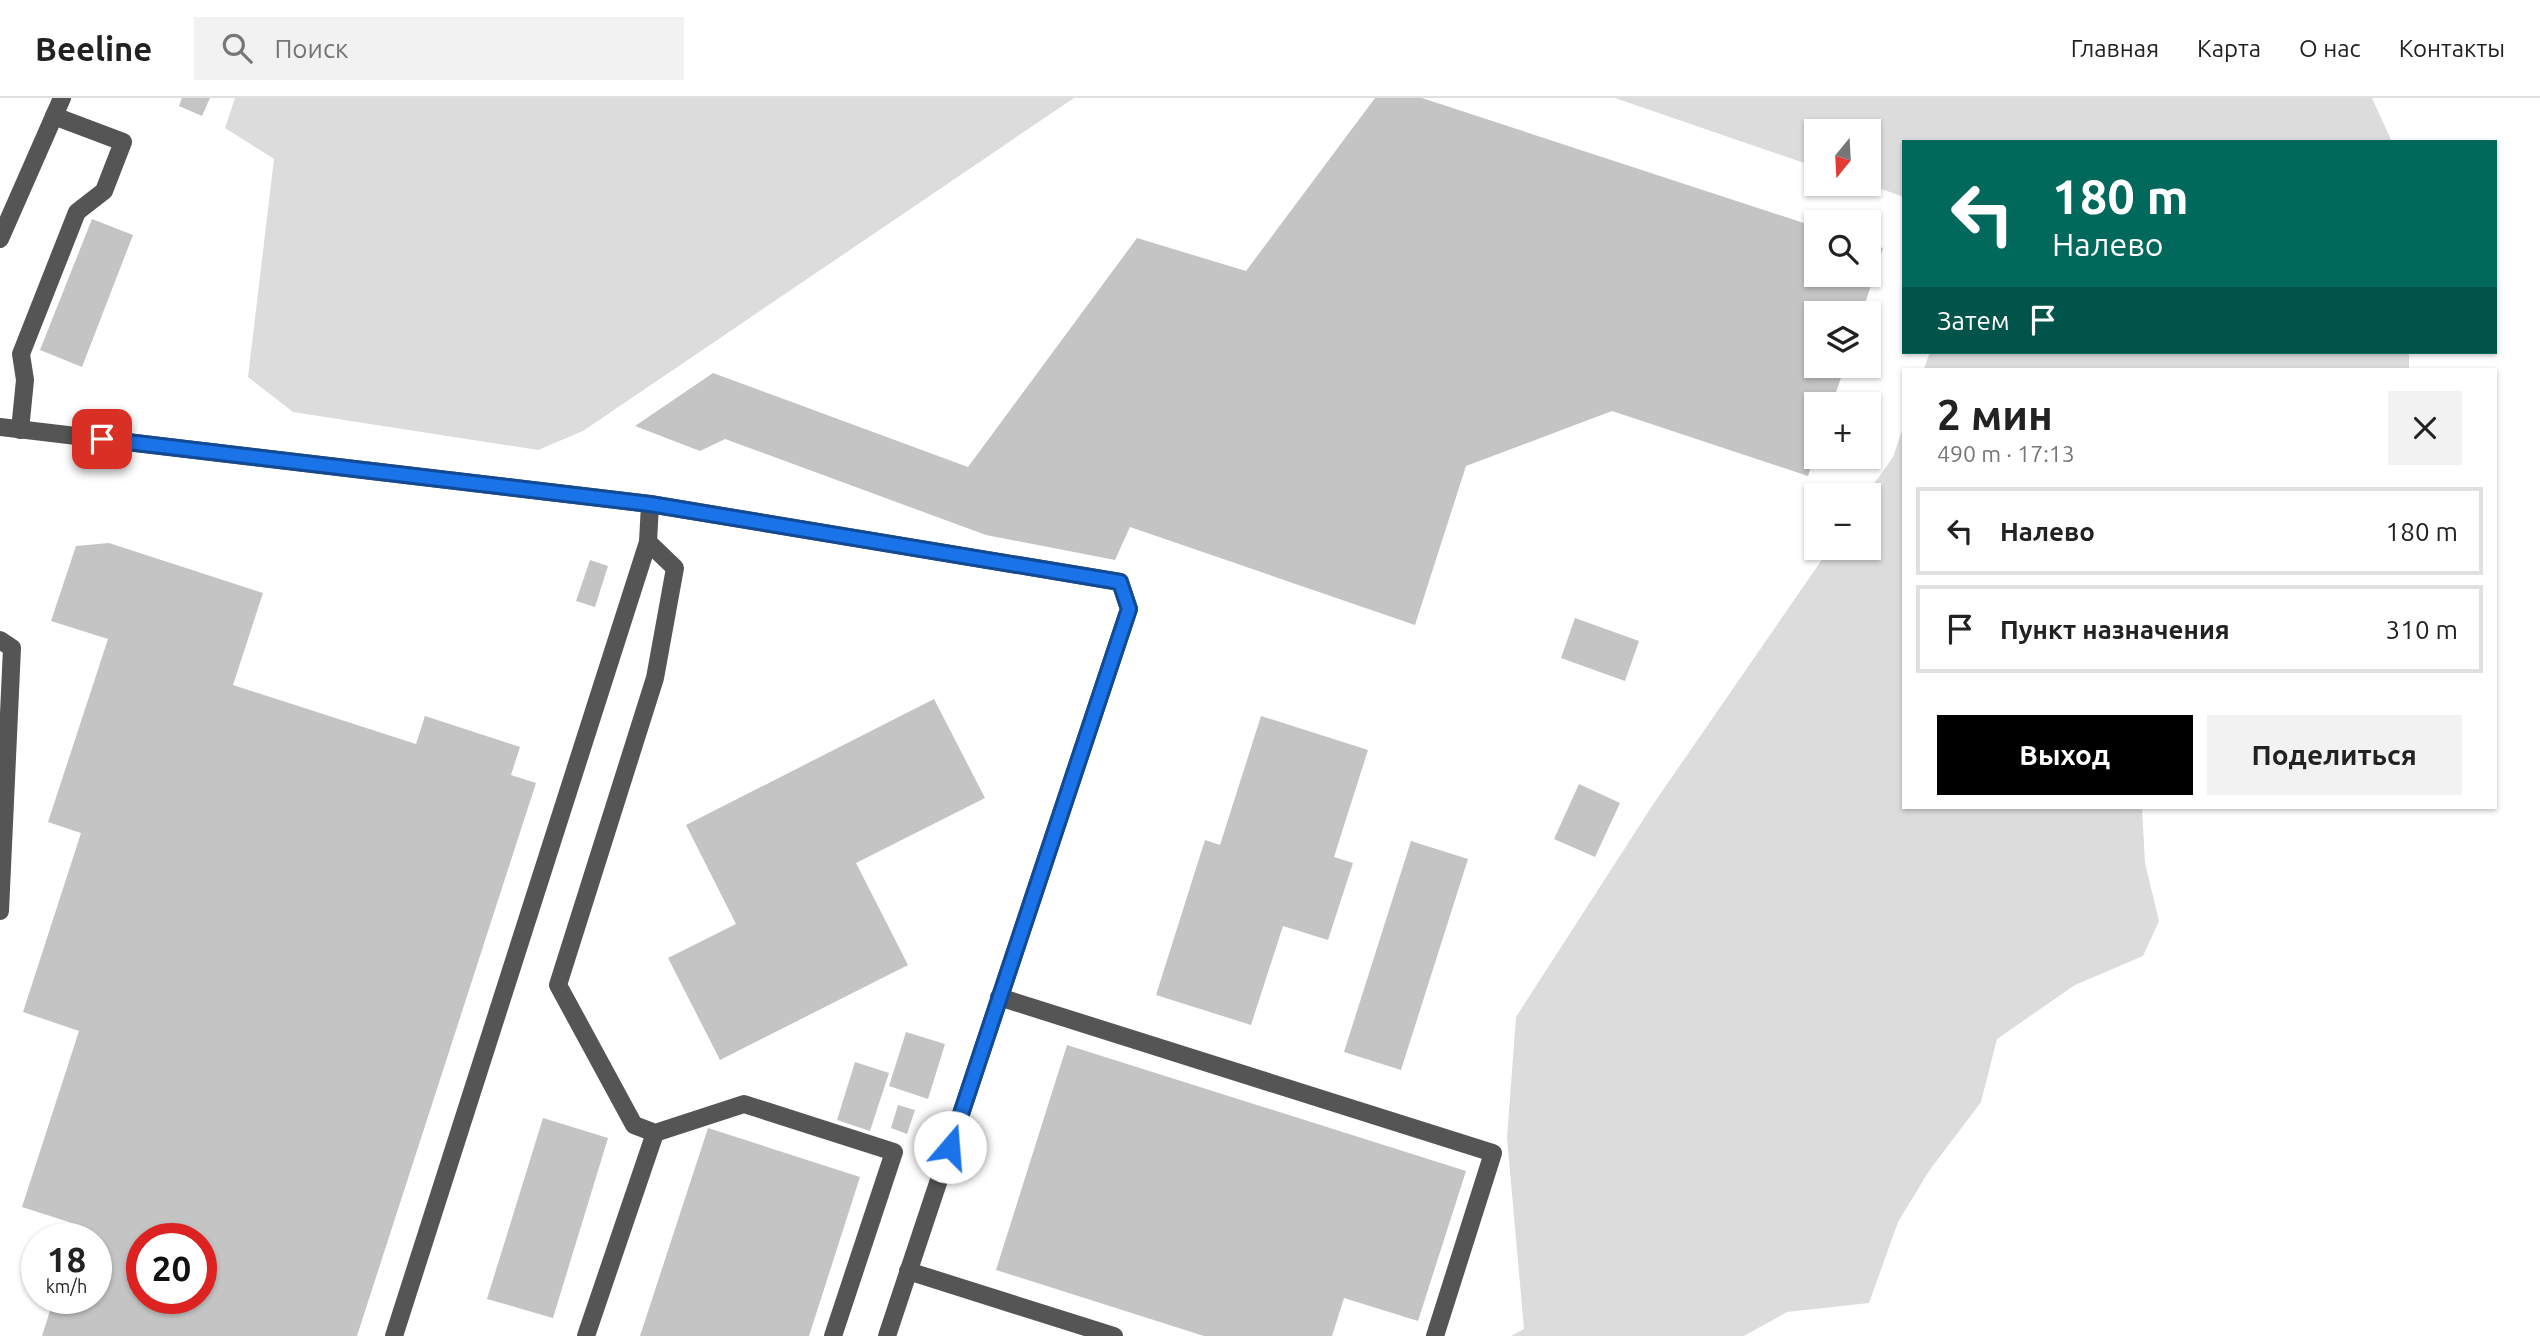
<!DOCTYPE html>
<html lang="ru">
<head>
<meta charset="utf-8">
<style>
  :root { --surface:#fff; --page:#f2f2f2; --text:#222; --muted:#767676; --line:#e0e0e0; --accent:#000 }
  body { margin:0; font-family:Ubuntu,sans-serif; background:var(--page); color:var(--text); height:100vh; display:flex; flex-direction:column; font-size:26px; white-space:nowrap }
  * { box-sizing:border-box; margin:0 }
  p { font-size:23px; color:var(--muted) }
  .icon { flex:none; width:38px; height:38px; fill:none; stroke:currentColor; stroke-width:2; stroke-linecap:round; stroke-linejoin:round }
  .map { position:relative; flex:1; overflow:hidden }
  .details { position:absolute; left:1902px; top:270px; width:595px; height:441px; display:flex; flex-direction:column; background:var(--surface); border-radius:0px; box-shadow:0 2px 5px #0004 }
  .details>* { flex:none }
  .banner { position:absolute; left:1902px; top:42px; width:595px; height:214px; border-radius:0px; box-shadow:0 2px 5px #0004; background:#00695c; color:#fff; overflow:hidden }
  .needle { width:46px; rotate:198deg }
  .fabs { position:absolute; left:1804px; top:21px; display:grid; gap:14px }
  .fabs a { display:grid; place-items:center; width:77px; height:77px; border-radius:0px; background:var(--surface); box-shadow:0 2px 5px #0004; font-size:35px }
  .speed { position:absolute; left:21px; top:1125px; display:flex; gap:14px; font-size:35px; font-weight:700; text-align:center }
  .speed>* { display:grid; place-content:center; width:91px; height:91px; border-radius:50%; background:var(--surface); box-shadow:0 2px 5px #0004; line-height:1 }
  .speed small { font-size:18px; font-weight:400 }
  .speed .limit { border:10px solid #d22; background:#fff; color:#111 }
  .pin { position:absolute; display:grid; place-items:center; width:60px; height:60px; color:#fff; margin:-30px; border-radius:14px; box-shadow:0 4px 10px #0006 }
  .me { position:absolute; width:77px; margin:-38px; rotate:18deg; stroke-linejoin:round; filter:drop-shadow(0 0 5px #0008) }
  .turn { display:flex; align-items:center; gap:24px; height:147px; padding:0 35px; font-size:32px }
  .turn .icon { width:91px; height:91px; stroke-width:2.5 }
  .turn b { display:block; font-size:49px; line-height:60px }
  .then { display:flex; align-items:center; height:66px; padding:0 35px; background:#0003; gap:14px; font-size:26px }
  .round { display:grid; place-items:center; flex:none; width:74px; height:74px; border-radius:0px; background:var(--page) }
  .headline { display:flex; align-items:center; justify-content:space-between; height:119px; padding:0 35px }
  h1 { font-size:42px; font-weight:600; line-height:52px }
  .button { display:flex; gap:14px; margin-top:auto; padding:14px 35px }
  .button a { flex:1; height:80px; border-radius:0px; background:var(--accent); color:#fff; font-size:28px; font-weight:600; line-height:80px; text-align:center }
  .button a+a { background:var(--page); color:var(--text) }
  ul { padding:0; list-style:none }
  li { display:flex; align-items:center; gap:21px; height:88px; margin:0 14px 10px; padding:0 21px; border:4px solid var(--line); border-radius:0px }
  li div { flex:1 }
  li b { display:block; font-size:26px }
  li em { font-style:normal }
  header { display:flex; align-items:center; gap:42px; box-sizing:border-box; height:98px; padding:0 35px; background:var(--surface); border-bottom:2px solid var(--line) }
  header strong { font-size:33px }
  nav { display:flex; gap:38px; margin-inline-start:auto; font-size:24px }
  .search { width:490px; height:63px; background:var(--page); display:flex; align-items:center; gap:18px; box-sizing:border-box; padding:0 24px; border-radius:0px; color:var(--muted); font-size:26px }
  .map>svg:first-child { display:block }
</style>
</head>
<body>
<header>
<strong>Beeline</strong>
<div class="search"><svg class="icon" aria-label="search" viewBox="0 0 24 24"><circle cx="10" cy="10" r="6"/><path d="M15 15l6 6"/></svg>Поиск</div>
<nav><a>Главная</a><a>Карта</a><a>О нас</a><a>Контакты</a></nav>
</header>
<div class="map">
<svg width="2540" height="1238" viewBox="0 0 2540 1238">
  <rect width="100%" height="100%" fill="#fff"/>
  <g fill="#dcdcdc">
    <path d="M235 0H1074L583 333 538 352 293 314 248 279 274 61 225 30Z"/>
    <path d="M1615 0H2372L2392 44H1904V99L1867 86H1869V33H1816V69Z"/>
    <path d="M1930 254H2409V271H1924Z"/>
    <path d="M1904 327V709H2142L2145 765 2159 823 2143 858 2075 887 1997 941 1981 1004 1929 1073 1898 1124 1869 1205 1787 1214 1744 1238H1511L1524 1231 1507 1040 1516 919 1654 705 1830 450H1869V397H1866L1893 359Z"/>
  </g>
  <g fill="#c4c4c4" fill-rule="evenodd">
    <path d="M182 0H210L202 18 179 8Z"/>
    <path d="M1375 0H1422L1816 129V177H1869V146L1883 150 1862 215H1816V268H1845L1832 306H1816V353L1808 378 1612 313 1466 368 1415 527 1130 429 1115 462 986 437 725 341 700 353 635 328 713 275 968 369 1137 140 1246 173Z"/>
    <path d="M92 121 133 137 82 269 40 252Z"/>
    <path d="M109 445 263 495 233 587 416 646 425 618 520 649 511 677 536 685 357 1238H42L54 1200H96V1141H73L78 1127 22 1109 79 933 23 914 81 735 48 724 108 541 51 523 76 448ZM142 1141H201V1200H142Z"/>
    <path d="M590 462 608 468 595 509 576 503Z"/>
    <path d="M1575 520 1639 543 1625 583 1561 560Z"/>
    <path d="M934 601 985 700 856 765 908 867 720 962 668 860 736 826 686 727Z"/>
    <path d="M1261 618 1368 652 1334 759 1353 765 1328 842 1283 828 1251 927 1156 897 1205 742 1220 747Z"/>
    <path d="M1579 686 1620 705 1595 759 1554 741Z"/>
    <path d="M1411 743 1468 761 1401 972 1344 954Z"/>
    <path d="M906 934 945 946 928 1001 889 988Z"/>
    <path d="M1067 947 1466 1073 1418 1223 1344 1200 1332 1238H1204L996 1172Z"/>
    <path d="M855 964 889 975 870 1033 837 1022Z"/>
    <path d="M898 1007 915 1012 907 1036 891 1030Z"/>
    <path d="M543 1020 608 1040 553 1220 487 1201Z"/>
    <path d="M708 1030 860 1079 809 1238H640Z"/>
  </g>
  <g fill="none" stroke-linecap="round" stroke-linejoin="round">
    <g stroke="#555" stroke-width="18">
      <path d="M0 141 62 0"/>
      <path d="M0 329 650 406 648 444 394 1238"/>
      <path d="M20 332 25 282 21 256 77 114 104 93 123 44 54 18"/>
      <path d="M650 406 1120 484 1129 511 887 1238"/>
      <path d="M648 444 675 470 655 580 558 887 634 1027 655 1035 744 1006 894 1054 833 1238"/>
      <path d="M0 542 12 550 0 813"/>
      <path d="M999 899 1493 1055 1435 1238"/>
      <path d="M908 1173 1114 1238"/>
      <path d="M586 1238 655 1035"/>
    </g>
  </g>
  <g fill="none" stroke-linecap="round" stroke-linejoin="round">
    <g stroke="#114b97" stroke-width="18">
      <path id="route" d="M102 341 650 406 1120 484 1129 511 950 1049"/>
    </g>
    <use href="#route" stroke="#1a73e8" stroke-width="12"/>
  </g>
</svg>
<div class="fabs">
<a><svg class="needle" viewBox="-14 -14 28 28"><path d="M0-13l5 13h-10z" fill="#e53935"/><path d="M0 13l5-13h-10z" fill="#767676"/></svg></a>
<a><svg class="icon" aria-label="search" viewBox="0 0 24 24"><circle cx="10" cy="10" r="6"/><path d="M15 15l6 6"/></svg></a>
<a><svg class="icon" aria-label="layers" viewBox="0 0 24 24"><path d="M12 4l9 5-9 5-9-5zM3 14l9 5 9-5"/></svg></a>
<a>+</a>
<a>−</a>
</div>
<div class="speed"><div>18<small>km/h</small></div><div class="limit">20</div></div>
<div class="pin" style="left:102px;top:341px;background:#d93025"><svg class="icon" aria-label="arrive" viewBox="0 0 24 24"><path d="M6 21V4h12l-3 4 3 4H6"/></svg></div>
<svg class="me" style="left:950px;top:1049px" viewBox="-20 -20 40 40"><circle r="19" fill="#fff"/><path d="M0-13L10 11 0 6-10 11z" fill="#1a73e8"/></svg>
<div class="banner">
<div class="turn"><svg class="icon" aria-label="left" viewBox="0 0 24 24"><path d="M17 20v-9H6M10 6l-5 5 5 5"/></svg><div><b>180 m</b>Налево</div></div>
<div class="then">Затем<svg class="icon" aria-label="arrive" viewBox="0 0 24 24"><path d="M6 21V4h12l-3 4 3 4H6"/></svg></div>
</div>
<section class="details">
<div class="headline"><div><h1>2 мин</h1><p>490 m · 17:13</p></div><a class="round"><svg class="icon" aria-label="close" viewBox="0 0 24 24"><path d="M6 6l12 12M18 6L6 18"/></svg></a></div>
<ul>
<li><svg class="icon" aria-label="left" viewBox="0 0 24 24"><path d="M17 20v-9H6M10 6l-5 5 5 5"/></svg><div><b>Налево</b></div><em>180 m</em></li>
<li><svg class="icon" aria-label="arrive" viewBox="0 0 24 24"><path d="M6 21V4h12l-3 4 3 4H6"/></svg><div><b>Пункт назначения</b></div><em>310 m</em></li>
</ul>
<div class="button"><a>Выход</a><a>Поделиться</a></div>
</section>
</div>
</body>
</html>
